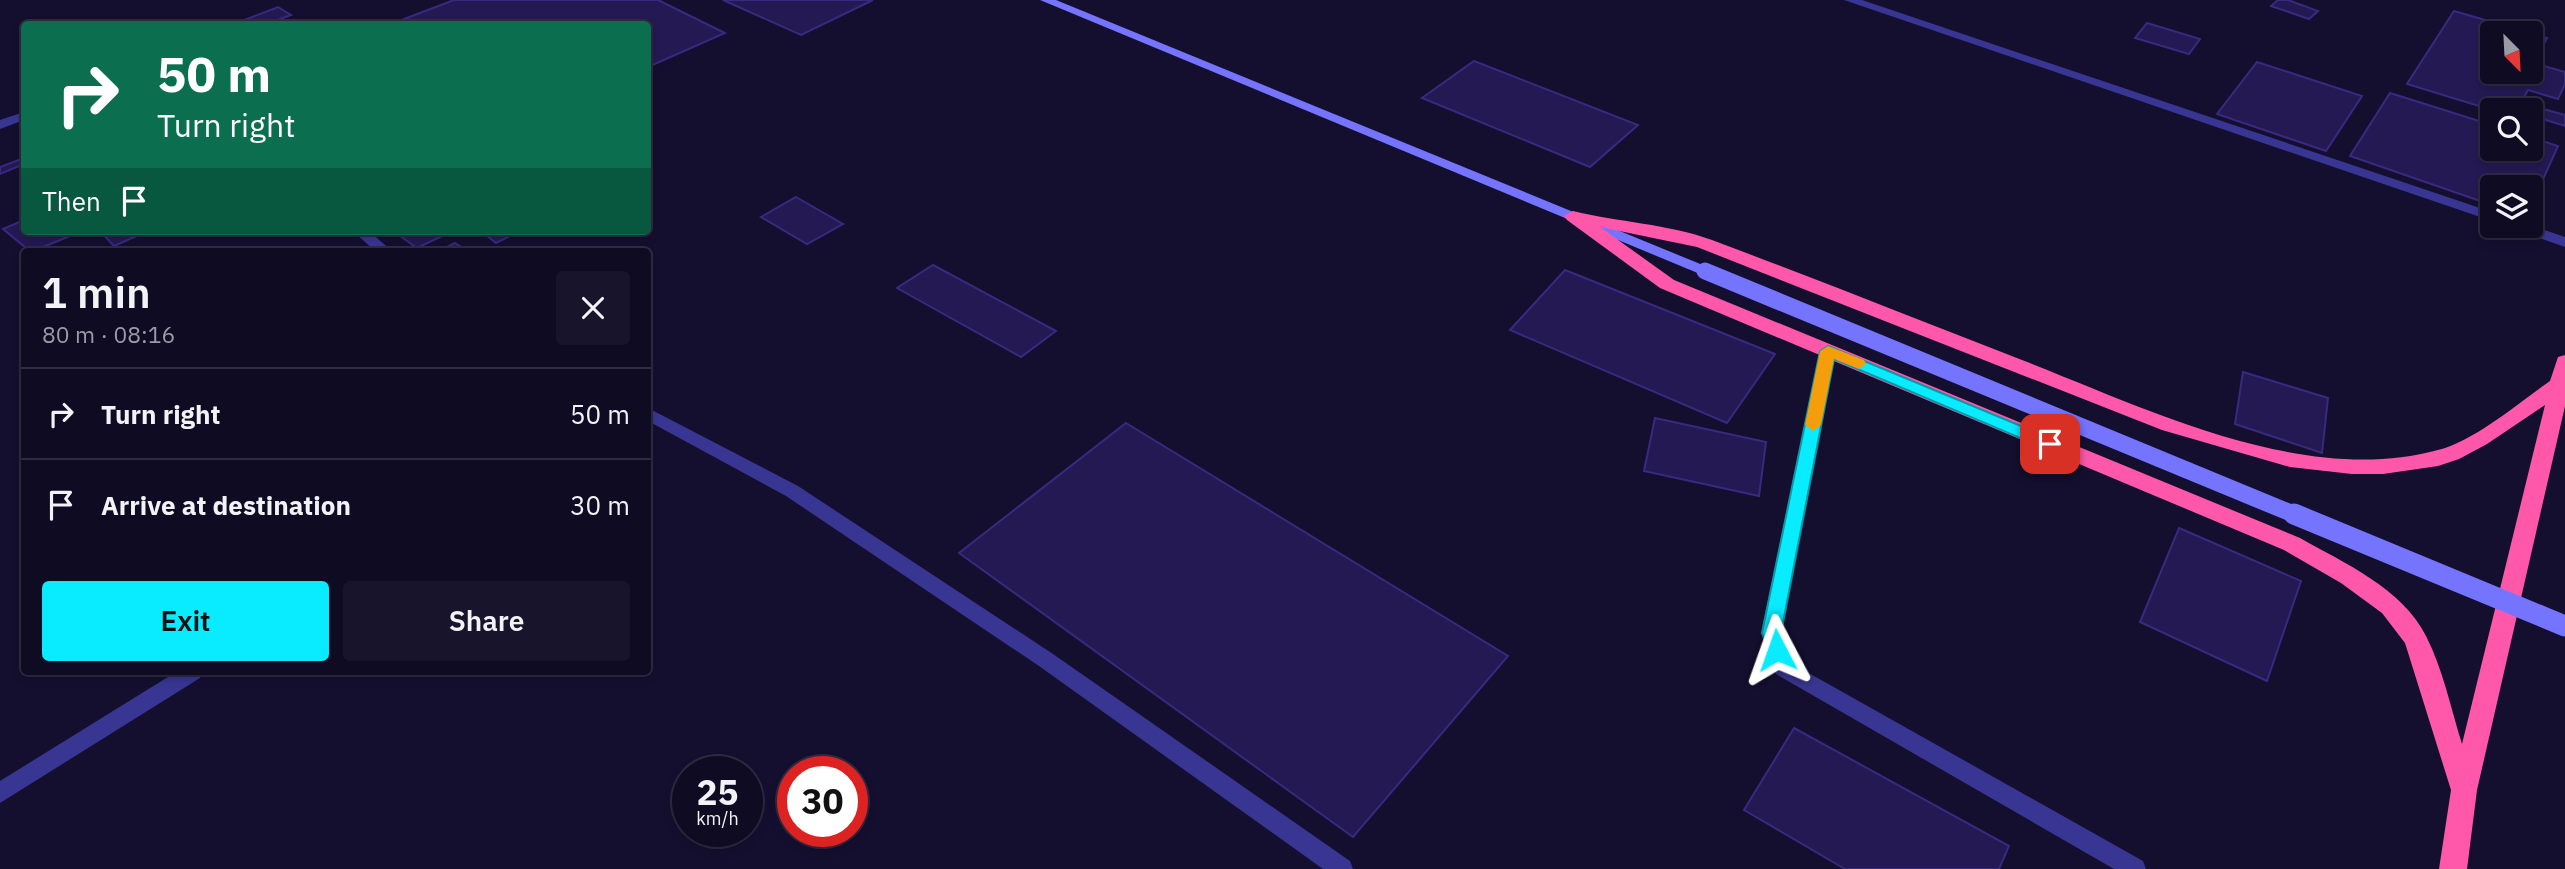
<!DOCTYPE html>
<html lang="en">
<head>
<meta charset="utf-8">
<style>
  :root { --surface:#0f0b23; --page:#18142b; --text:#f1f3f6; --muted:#9b9ba6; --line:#2f2b41; --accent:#09ebff }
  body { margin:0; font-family:"IBM Plex Sans",sans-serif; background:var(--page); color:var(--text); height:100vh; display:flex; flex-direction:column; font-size:26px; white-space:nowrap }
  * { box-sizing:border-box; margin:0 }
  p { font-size:23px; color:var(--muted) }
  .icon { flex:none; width:38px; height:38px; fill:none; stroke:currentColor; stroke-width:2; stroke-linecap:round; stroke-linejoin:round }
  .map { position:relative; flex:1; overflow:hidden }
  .details { position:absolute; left:21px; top:248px; width:630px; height:427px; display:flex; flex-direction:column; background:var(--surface); border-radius:7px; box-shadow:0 4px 10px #0003,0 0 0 2px var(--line) }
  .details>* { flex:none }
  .top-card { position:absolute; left:21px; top:21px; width:630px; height:214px; border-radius:7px; box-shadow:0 4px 10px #0003,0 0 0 2px var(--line); background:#0b6e4f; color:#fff; overflow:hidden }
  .needle { width:46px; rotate:156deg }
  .buttons { position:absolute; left:2480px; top:21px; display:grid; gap:14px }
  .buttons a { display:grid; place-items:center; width:63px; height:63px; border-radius:7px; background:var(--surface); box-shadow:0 4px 10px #0003,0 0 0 2px var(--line); font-size:35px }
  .speed { position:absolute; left:672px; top:756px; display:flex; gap:14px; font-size:35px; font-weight:700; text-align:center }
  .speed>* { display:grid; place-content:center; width:91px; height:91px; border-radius:50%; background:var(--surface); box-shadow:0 4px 10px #0003,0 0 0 2px var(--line); line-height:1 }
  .speed small { font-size:18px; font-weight:400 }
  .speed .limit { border:10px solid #d22; background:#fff; color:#111 }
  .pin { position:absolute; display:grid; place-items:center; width:60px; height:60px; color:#fff; margin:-30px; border-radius:14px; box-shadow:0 4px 10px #0006 }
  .me { position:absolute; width:77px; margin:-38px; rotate:356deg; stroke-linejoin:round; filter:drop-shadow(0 0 5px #0008) }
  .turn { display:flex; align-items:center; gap:24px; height:147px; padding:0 21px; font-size:32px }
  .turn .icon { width:91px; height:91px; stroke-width:2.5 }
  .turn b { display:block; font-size:49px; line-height:60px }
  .then { display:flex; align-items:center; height:66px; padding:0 21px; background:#0003; gap:14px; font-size:26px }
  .round { display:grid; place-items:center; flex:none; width:74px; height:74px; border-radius:7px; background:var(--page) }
  .overview { display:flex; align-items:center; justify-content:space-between; height:119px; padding:0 21px }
  h1 { font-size:42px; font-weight:600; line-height:52px }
  .button { display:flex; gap:14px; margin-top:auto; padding:14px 21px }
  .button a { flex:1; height:80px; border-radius:7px; background:var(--accent); color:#111; font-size:28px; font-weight:600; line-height:80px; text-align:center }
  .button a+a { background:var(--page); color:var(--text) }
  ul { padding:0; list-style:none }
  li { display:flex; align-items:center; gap:21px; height:91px; padding:0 21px; border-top:2px solid var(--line) }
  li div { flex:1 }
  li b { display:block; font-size:26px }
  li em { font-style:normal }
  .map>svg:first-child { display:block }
</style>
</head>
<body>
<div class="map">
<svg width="2565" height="869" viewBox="0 0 2565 869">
  <rect width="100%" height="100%" fill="#140f2f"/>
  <g fill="#241952" stroke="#392980" stroke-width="2">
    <path d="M454 0H658L725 33 648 67V24H391Z"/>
    <path d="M723 0H873L801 35Z"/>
    <path d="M2278 0H2288L2318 11 2309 19 2271 6Z"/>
    <path d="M278 7 291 15 267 24H234Z"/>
    <path d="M2454 11 2530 33H2492V72H2530V34L2547 38 2534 63 2565 72V84L2558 99 2528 90 2517 110H2492L2407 84Z"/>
    <path d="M2147 23 2200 39 2189 54 2135 38Z"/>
    <path d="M1474 61 1638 125 1590 167 1422 98Z"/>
    <path d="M2257 62 2362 96 2326 151 2217 114Z"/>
    <path d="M2390 93 2492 125V149H2530V137L2558 146 2530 208V187H2492V205L2350 156Z"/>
    <path d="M2525 104 2565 115V126L2530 115V110H2523Z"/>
    <path d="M24 158V164L0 174V167Z"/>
    <path d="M796 197 843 224 807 244 761 217Z"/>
    <path d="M24 220V231H82L31 252 3 229Z"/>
    <path d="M100 231H148L114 246Z"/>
    <path d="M401 231H438L444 235 417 248 396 233Z"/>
    <path d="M481 231H520L496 243Z"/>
    <path d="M455 243 466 250 437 252Z"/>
    <path d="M933 265 1056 331 1021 357 897 288Z"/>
    <path d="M1565 270 1775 354 1727 423 1510 330Z"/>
    <path d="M2243 372 2328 398 2322 453 2235 424Z"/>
    <path d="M1655 418 1766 442 1759 496 1644 471Z"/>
    <path d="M1126 423 1508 656 1353 837 959 553Z"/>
    <path d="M2179 528 2301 581 2267 681 2140 622Z"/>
    <path d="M1794 728 2009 846 1999 869H1845L1744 810Z"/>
  </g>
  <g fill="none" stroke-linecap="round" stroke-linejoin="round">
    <g fill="#383692" fill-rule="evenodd">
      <path d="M1844 0H1862L2492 212V221Z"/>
      <path d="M24 112V120L0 129V120Z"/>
      <path d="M2530 225 2565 237V247L2513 229 2511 226Z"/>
      <path d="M353 231H369L393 252H376Z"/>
      <path d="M1828 346 1836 351 1781 633 1791 663 2143 861 2146 869H2114L1776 674 1761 633 1820 351Z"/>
      <path d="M648 408 798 486 1053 654 1350 861 1353 869H1323L1039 666 786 496 648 421Z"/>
      <path d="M176 672H203L200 678 0 803V781Z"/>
    </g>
    <path fill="#7574ff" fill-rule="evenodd" d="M1040 0H1056L1710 268 1713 271 1710 274H1700Z"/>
    <path fill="#ff58ab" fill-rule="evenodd" d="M1573 211C1618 222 1668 224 1712 240 1816 279 1919 320 2022 360 2146 408 2303 487 2438 450 2476 440 2518 403 2550 381L2558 357 2565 355V406L2477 790 2467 869H2439L2451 790 2405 643 2382 613 2341 583 2284 550 1660 288 1567 220 1564 216ZM1600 227 1697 247 2162 430 2290 467 2352 474H2383L2438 466 2459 459 2487 444 2545 405 2462 744C2451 709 2443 669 2426 636 2402 588 2344 563 2300 538L1674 280Z"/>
    <path stroke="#7574ff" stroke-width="17" d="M1705 271 2298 516"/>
    <path stroke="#7574ff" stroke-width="21" d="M2294 514 2565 626"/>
  </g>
  <path fill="#09ebff" stroke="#0699a6" stroke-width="2" d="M1828 346 2055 440 2058 444 2055 448H2044L1834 359 1781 633 1786 650 1783 655 1777 658 1770 655 1762 633 1820 351Z"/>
  <path fill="#f59e0b" d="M1828 346 1864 360 1866 364 1859 369 1834 359 1821 425 1813 431 1805 425 1820 351Z"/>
</svg>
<div class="buttons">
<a><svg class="needle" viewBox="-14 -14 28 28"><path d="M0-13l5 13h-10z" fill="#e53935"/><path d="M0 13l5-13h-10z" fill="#9b9ba6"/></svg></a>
<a><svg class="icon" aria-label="search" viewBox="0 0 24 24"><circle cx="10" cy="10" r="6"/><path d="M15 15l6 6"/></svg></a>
<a><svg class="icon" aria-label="layers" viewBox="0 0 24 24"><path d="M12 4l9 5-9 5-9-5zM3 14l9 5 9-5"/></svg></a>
</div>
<div class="speed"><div>25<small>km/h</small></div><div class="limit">30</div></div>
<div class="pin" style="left:2050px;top:444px;background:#d93025"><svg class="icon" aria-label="arrive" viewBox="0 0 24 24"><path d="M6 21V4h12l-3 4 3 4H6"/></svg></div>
<svg class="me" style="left:1777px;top:650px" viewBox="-20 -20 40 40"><path d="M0-17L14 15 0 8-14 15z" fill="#09ebff" stroke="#fff" stroke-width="4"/></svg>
<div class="top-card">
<div class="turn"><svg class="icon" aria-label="right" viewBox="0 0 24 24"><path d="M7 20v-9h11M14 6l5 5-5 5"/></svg><div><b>50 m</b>Turn right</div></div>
<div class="then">Then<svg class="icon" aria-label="arrive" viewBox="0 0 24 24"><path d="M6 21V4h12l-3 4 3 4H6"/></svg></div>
</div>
<section class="details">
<div class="overview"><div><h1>1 min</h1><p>80 m · 08:16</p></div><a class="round"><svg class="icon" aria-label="close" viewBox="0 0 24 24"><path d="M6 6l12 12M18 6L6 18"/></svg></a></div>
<ul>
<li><svg class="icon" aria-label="right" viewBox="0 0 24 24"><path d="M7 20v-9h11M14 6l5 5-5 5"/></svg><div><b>Turn right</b></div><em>50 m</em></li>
<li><svg class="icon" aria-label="arrive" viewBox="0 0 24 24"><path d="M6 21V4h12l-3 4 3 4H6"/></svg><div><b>Arrive at destination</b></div><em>30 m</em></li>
</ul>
<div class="button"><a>Exit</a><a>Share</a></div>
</section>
</div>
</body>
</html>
